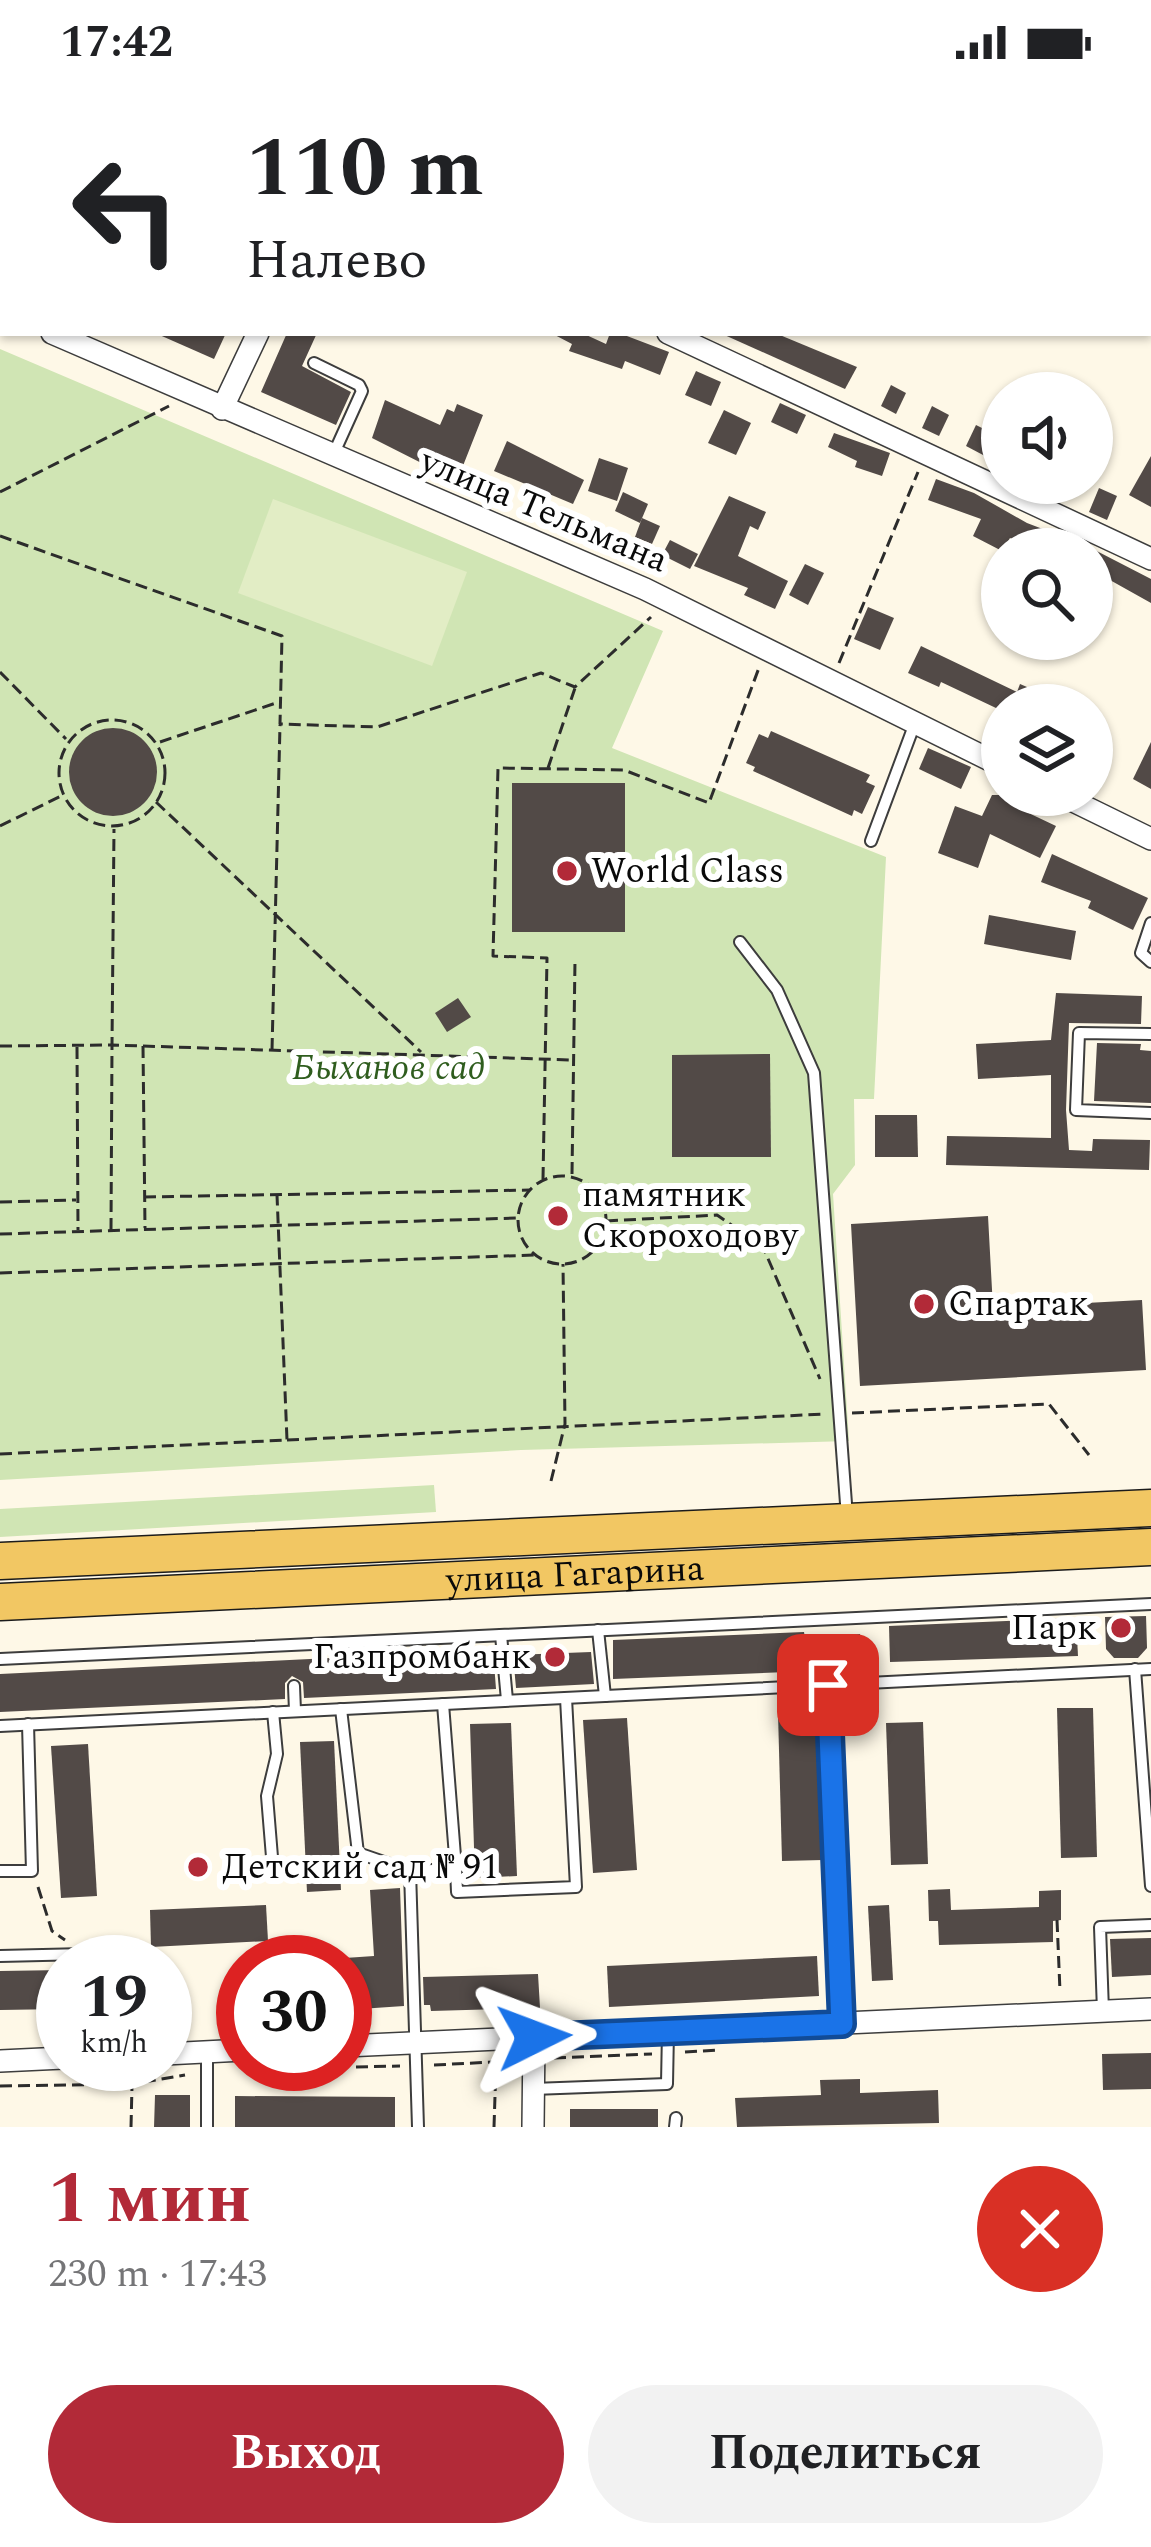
<!DOCTYPE html>
<html lang="ru">
<head>
<meta charset="utf-8">
<style>
  :root { --surface:#fff; --page:#f2f2f2; --text:#202124; --muted:#757577; --accent:#b22a38 }
  body { margin:0; font-family:Spectral,serif; background:var(--page); color:var(--text); height:100vh; display:flex; flex-direction:column; font-size:45px; white-space:nowrap }
  * { box-sizing:border-box; margin:0 }
  p { font-size:39px; color:var(--muted) }
  .icon { flex:none; width:66px; height:66px; fill:none; stroke:currentColor; stroke-width:2; stroke-linecap:round; stroke-linejoin:round }
  .map { position:relative; height:2043px; overflow:hidden }
  .details { display:flex; flex-direction:column; background:var(--surface); flex:1 }
  .details>* { flex:none }
  .hud { position:absolute; left:0px; top:0px; width:1152px; height:252px; box-shadow:0 3px 9px #0004; background:#fff; color:var(--text); overflow:hidden }
  .fabs { position:absolute; left:981px; top:288px; display:grid; gap:24px }
  .fabs a { display:grid; place-items:center; width:132px; height:132px; border-radius:50%; background:var(--surface); box-shadow:0 3px 9px #0004; font-size:60px }
  .speed { position:absolute; left:36px; top:1851px; display:flex; gap:24px; font-size:60px; font-weight:700; text-align:center }
  .speed>* { display:grid; place-content:center; width:156px; height:156px; border-radius:50%; background:var(--surface); box-shadow:0 3px 9px #0004; line-height:1 }
  .speed small { font-size:30px; font-weight:400 }
  .speed .limit { border:18px solid #d22; background:#fff; color:#111 }
  .pin { position:absolute; display:grid; place-items:center; width:102px; height:102px; color:#fff; margin:-51px; border-radius:24px; box-shadow:0 6px 18px #0006 }
  .me { position:absolute; width:132px; margin:-66px; rotate:87deg; stroke-linejoin:round; filter:drop-shadow(0 0 9px #0008) }
  .turn { display:flex; align-items:center; gap:42px; height:252px; padding:0 48px; font-size:54px }
  .turn .icon { width:156px; height:156px; stroke-width:2.5 }
  .turn b { display:block; font-size:84px; line-height:102px }
  .round { display:grid; place-items:center; flex:none; width:126px; height:126px; border-radius:63px; background:var(--page) }
  .headline { display:flex; align-items:center; justify-content:space-between; height:204px; padding:0 48px }
  h1 { font-size:72px; font-weight:700; line-height:90px; color:var(--accent) }
  .primary-button { display:flex; gap:24px; margin-top:auto; padding:24px 48px }
  .primary-button a { flex:1; height:138px; border-radius:72px; background:var(--accent); color:#fff; font-size:48px; font-weight:700; line-height:138px; text-align:center }
  .primary-button a+a { background:var(--page); color:var(--text) }
  .status { display:flex; justify-content:space-between; align-items:center; height:84px; padding:0 60px; background:var(--surface); direction:ltr }
  .status svg { height:33px; fill:currentColor }
  .map>svg:first-child { display:block }
</style>
</head>
<body>
<div class="status"><b>17:42</b><svg viewBox="0 0 49 12"><path d="M0 12V9h3v3zM5 12V6h3v6zM10 12V3h3v9zM15 12V0h3v12zM26 1h20v11H26zM47 4h2v5h-2z"/></svg></div>
<div class="map">
<svg width="1151" height="2043" viewBox="0 0 1151 2043">
  <rect width="100%" height="100%" fill="#fef8e7"/>
  <g fill="#d0e5b4">
    <path d="M0 265 663 547 612 664 886 773 874 1015H854L855 1081 833 1110 849 1357 521 1366 0 1396Z"/>
    <path d="M434 1401 436 1428 0 1453V1425Z"/>
  </g>
  <path fill="#e2edc5" d="M273 415 467 488 432 582 238 509Z"/>
  <g fill="#524a47">
    <path d="M155 249H226L214 275Z"/>
    <path d="M287 249H317L302 282 351 308 336 341 261 308Z"/>
    <path d="M551 249H582L606 260 610 249H619L669 268 660 291 625 277 622 285 569 267 572 260Z"/>
    <path d="M720 249H775L857 283 845 305Z"/>
    <path d="M696 287 721 298 711 322 685 311Z"/>
    <path d="M891 301 906 309 896 330 881 322Z"/>
    <path d="M385 316 440 341 447 325 454 328 457 320 483 331 457 397 372 354Z"/>
    <path d="M780 319 806 331 797 350 771 338Z"/>
    <path d="M932 322 949 331 939 352 922 344Z"/>
    <path d="M724 326 751 339 736 371 708 359Z"/>
    <path d="M976 341 1002 354V381L966 362Z"/>
    <path d="M834 349 890 369 882 392 855 383 857 377 828 363Z"/>
    <path d="M507 357 584 396 573 420 494 387Z"/>
    <path d="M1151 372V423L1129 411Z"/>
    <path d="M599 374 628 384 617 417 588 407Z"/>
    <path d="M936 395 974 409 1027 439 1087 462 1151 495V519L1092 486V465H1035L1010 454 1002 467 973 452 981 435 928 416Z"/>
    <path d="M1099 404 1117 412 1107 436 1089 428Z"/>
    <path d="M623 408 648 420 640 439 615 427Z"/>
    <path d="M729 412 766 428 758 446 750 442 738 472 788 497 775 525 744 511 748 504 694 482Z"/>
    <path d="M642 434 660 442 652 460 635 453Z"/>
    <path d="M670 456 698 470 690 485 662 471Z"/>
    <path d="M805 480 824 489 808 521 789 511Z"/>
    <path d="M868 523 894 534 880 566 854 555Z"/>
    <path d="M921 562 1017 608 1020 600 1069 621 996 624 941 598 939 603 908 589Z"/>
    <circle cx="113" cy="688" r="44"/>
    <path d="M771 647 870 691 866 698 875 702 862 730 854 726 852 732 753 687 755 683 746 679 759 650 768 654Z"/>
    <path d="M1151 658V705L1133 695Z"/>
    <path d="M928 664 971 683 961 705 919 685Z"/>
    <rect x="512" y="699" width="113" height="149"/>
    <path d="M992 711H1024L1018 724 1056 742 1040 774 990 750 978 784 938 769 955 722 982 732Z"/>
    <path d="M1052 770 1148 814 1133 846 1088 824 1091 817 1041 798Z"/>
    <path d="M989 831 1076 847 1071 876 984 860Z"/>
    <path d="M1056 909 1142 912 1141 940 1069 939 1066 1026 1069 1066 1092 1067 1093 1055 1150 1056 1149 1086 946 1081 947 1052 1051 1054V991L978 995 976 960 1051 956Z"/>
    <path d="M458 914 471 933 447 948 435 929Z"/>
    <path d="M1097 959 1141 960 1140 966 1151 967V1019L1094 1017Z"/>
    <path d="M770 970 771 1073H672V971Z"/>
    <path d="M875 1031H917L918 1073H875Z"/>
    <path d="M988 1132 993 1224 1142 1216 1146 1286 860 1302 851 1140Z"/>
    <path d="M1146 1532 1147 1564 1138 1574H1114L1106 1565 1105 1533Z"/>
    <path d="M1076 1534 1078 1572 890 1578 889 1542Z"/>
    <path d="M804 1548 805 1554 860 1550 862 1585 613 1595V1556Z"/>
    <path d="M493 1566 496 1605 304 1614 303 1598 292 1592 285 1599V1615L0 1628V1590Z"/>
    <path d="M591 1568 594 1600 516 1604 513 1571Z"/>
    <path d="M1057 1624H1093L1097 1773 1061 1774Z"/>
    <path d="M819 1628 823 1776 782 1777 778 1629Z"/>
    <path d="M627 1634 637 1786 593 1789 583 1636Z"/>
    <path d="M923 1638 928 1780 891 1781 886 1639Z"/>
    <path d="M511 1639 517 1792 475 1794 470 1640Z"/>
    <path d="M334 1657 341 1806 307 1808 300 1658Z"/>
    <path d="M88 1660 97 1812 61 1814 51 1662Z"/>
    <path d="M400 1804 404 1922 345 1926V1874L374 1872 370 1806Z"/>
    <path d="M950 1805 951 1826 1039 1823V1807L1061 1806V1836L1053 1837V1858L939 1861 938 1837H929L928 1806Z"/>
    <path d="M266 1821 268 1857 151 1863 150 1826Z"/>
    <path d="M889 1821 893 1896 872 1897 868 1822Z"/>
    <path d="M1151 1854V1891L1112 1893 1110 1855Z"/>
    <path d="M817 1872 819 1912 609 1923 607 1882Z"/>
    <path d="M63 1886V1925L0 1926V1887Z"/>
    <path d="M538 1890 540 1924 431 1927 430 1921H424L423 1893Z"/>
    <path d="M1151 1969V2005L1103 2006 1102 1970Z"/>
    <path d="M860 1995V2009L938 2006 939 2039 737 2043 735 2014 821 2011 820 1996Z"/>
    <path d="M155 2011H190V2043H154Z"/>
    <path d="M235 2012 395 2013V2043H235Z"/>
    <rect x="570" y="2025" width="88" height="18"/>
  </g>
  <g fill="none" stroke-linecap="round" stroke-linejoin="round">
    <g stroke="#3d3d3d" stroke-width="14">
      <g id="service">
        <path d="M0 101 3 103"/>
        <path d="M314 279 359 301 362 307 334 369"/>
        <path d="M871 757 915 639"/>
        <path d="M1151 839 1141 869 1151 878"/>
        <path d="M740 858 777 906 814 989 847 1433"/>
        <path d="M1151 950 1079 949 1076 1026 1151 1029"/>
        <path d="M598 1546 605 1612"/>
        <path d="M501 1551 507 1616"/>
        <path d="M0 1575 1151 1520"/>
        <path d="M1135 1585 1151 1802"/>
        <path d="M828 1601 841 1939"/>
        <path d="M294 1602 295 1627"/>
        <path d="M341 1625 358 1769 410 1787 418 2043"/>
        <path d="M0 1642 1151 1585"/>
        <path d="M272 1773 267 1712 277 1670 273 1628"/>
        <path d="M456 1785 457 1808 576 1803 566 1614"/>
        <path d="M0 1787H32L28 1640"/>
        <path d="M410 1787 456 1785 443 1620"/>
        <path d="M0 1872 85 1870"/>
        <path d="M1103 1927 1100 1843 1151 1841"/>
        <path d="M533 2005 667 2000 668 1947"/>
        <path d="M207 2043V1968"/>
        <path d="M675 2043 676 2034"/>
      </g>
    </g>
    <g stroke="#3d3d3d" stroke-width="24">
      <g id="minor">
        <path d="M127 0 133 3"/>
        <path d="M776 0 783 3"/>
        <path d="M362 3 363 0"/>
        <path d="M1149 179 1151 180"/>
        <path d="M0 226 3 227"/>
        <path d="M52 249 645 505 1002 682"/>
        <path d="M668 249 1151 475"/>
        <path d="M222 325 258 249"/>
        <path d="M1061 711 1151 755"/>
        <path d="M345 1962 1151 1925"/>
        <path d="M165 1970 243 1966"/>
        <path d="M0 1977 63 1974"/>
        <path d="M533 2043 534 1953"/>
      </g>
    </g>
    <g stroke="#1b1b1b" stroke-width="39">
      <g id="primary">
        <path d="M0 1477 1151 1424"/>
        <path id="s1" d="M0 1518 1151 1463"/>
      </g>
    </g>
    <g stroke="#2c2c2c" stroke-width="3" stroke-dasharray="12 6" stroke-linecap="butt">
      <path d="M0 408 169 322"/>
      <path d="M0 452 282 552 280 640 377 643 541 589 575 603 651 533"/>
      <path d="M839 579 918 388"/>
      <path d="M0 588 66 655"/>
      <circle cx="112" cy="689" r="53"/>
      <path d="M160 658 276 619"/>
      <path d="M548 684 575 604"/>
      <path d="M156 718 421 968"/>
      <path d="M0 742 63 711"/>
      <path d="M0 962 112 961 114 745"/>
      <path d="M143 962 145 1144"/>
      <path d="M77 963 78 1146"/>
      <path d="M272 966 280 641"/>
      <path d="M572 1090 575 876"/>
      <circle cx="562" cy="1136" r="44"/>
      <path d="M543 1095 547 874 493 872 498 684 624 686 709 719 760 581"/>
      <path d="M144 1113 530 1106"/>
      <path d="M0 1118 76 1116"/>
      <path d="M606 1137 717 1131 763 1163 820 1295"/>
      <path d="M111 1146 112 961 572 976"/>
      <path d="M0 1150 517 1134"/>
      <path d="M0 1189 535 1171"/>
      <path d="M852 1329 1049 1320 1089 1371"/>
      <path d="M287 1356 825 1330"/>
      <path d="M0 1370 287 1356 277 1111"/>
      <path d="M551 1397 565 1340 563 1180"/>
      <path d="M38 1803 52 1847 65 1856"/>
      <path d="M1057 1836 1060 1907"/>
      <path d="M100 1871H122V1878"/>
      <path d="M685 1968 718 1966"/>
      <path d="M554 1974 652 1970"/>
      <path d="M434 1981 514 1977"/>
      <path d="M356 1983 400 1982"/>
      <path d="M248 1986 346 1983"/>
      <path d="M0 2002 132 2000 185 1991"/>
      <path d="M131 2043 132 2002"/>
      <path d="M494 2043 496 1981"/>
    </g>
    <use href="#service" stroke="#fff" stroke-width="10"/>
    <use href="#minor" stroke="#fff" stroke-width="21"/>
    <use href="#primary" stroke="#f2c763" stroke-width="36"/>
  </g>
  <g fill="none" stroke-linecap="round" stroke-linejoin="round">
    <g stroke="#114b97" stroke-width="30">
      <path id="route" d="M534 1953 842 1940 828 1601"/>
    </g>
    <use href="#route" stroke="#1a73e8" stroke-width="21"/>
  </g>
  <g fill="#b22a38" stroke="#fff" stroke-width="4.5">
    <circle cx="567" cy="787" r="12"/>
    <circle cx="558" cy="1132" r="12"/>
    <circle cx="924" cy="1220" r="12"/>
    <circle cx="1121" cy="1544" r="12"/>
    <circle cx="555" cy="1573" r="12"/>
    <circle cx="198" cy="1783" r="12"/>
  </g>
  <g text-anchor="middle" dominant-baseline="central" stroke-width="12" stroke-linejoin="round" paint-order="stroke">
    <g font-size="36" fill="#0a0a0a" stroke="#fff">
      <text transform="translate(544 427) rotate(23)">улица Тельмана</text>
      <text stroke="none"><textPath href="#s1" startOffset="576">улица Гагарина</textPath></text>
    </g>
    <g font-size="36" fill="#0a0a0a" stroke="#fff" text-anchor="start">
      <text x="591" y="787">World Class</text>
      <text x="582" y="1111">памятник<tspan x="582" dy="41">Скороходову</tspan></text>
      <text x="948" y="1220">Спартак</text>
      <text x="1097" y="1544" text-anchor="end">Парк</text>
      <text x="531" y="1573" text-anchor="end">Газпромбанк</text>
      <text x="222" y="1783">Детский сад № 91</text>
    </g>
    <g font-size="36" font-style="italic" fill="#2f5d1e" stroke="#fff">
      <text x="389" y="984">Быханов сад</text>
    </g>
  </g>
</svg>
<div class="fabs">
<a><svg class="icon" aria-label="sound" viewBox="0 0 24 24"><path d="M4 9h4l5-4v14l-5-4H4zM17 9q2 3 0 6"/></svg></a>
<a><svg class="icon" aria-label="search" viewBox="0 0 24 24"><circle cx="10" cy="10" r="6"/><path d="M15 15l6 6"/></svg></a>
<a><svg class="icon" aria-label="layers" viewBox="0 0 24 24"><path d="M12 4l9 5-9 5-9-5zM3 14l9 5 9-5"/></svg></a>
</div>
<div class="speed"><div>19<small>km/h</small></div><div class="limit">30</div></div>
<div class="pin" style="left:828px;top:1601px;background:#d93025"><svg class="icon" aria-label="arrive" viewBox="0 0 24 24"><path d="M6 21V4h12l-3 4 3 4H6"/></svg></div>
<svg class="me" style="left:534px;top:1953px" viewBox="-20 -20 40 40"><path d="M0-17L14 15 0 8-14 15z" fill="#1a73e8" stroke="#fff" stroke-width="4"/></svg>
<div class="hud">
<div class="turn"><svg class="icon" aria-label="left" viewBox="0 0 24 24"><path d="M17 20v-9H6M10 6l-5 5 5 5"/></svg><div><b>110 m</b>Налево</div></div>
</div>
</div>
<section class="details">
<div class="headline"><div><h1>1 мин</h1><p>230 m · 17:43</p></div><a class="round" style="background:#d93025;color:#fff"><svg class="icon" aria-label="close" viewBox="0 0 24 24"><path d="M6 6l12 12M18 6L6 18"/></svg></a></div>
<div class="primary-button"><a>Выход</a><a>Поделиться</a></div>
</section>
</body>
</html>
